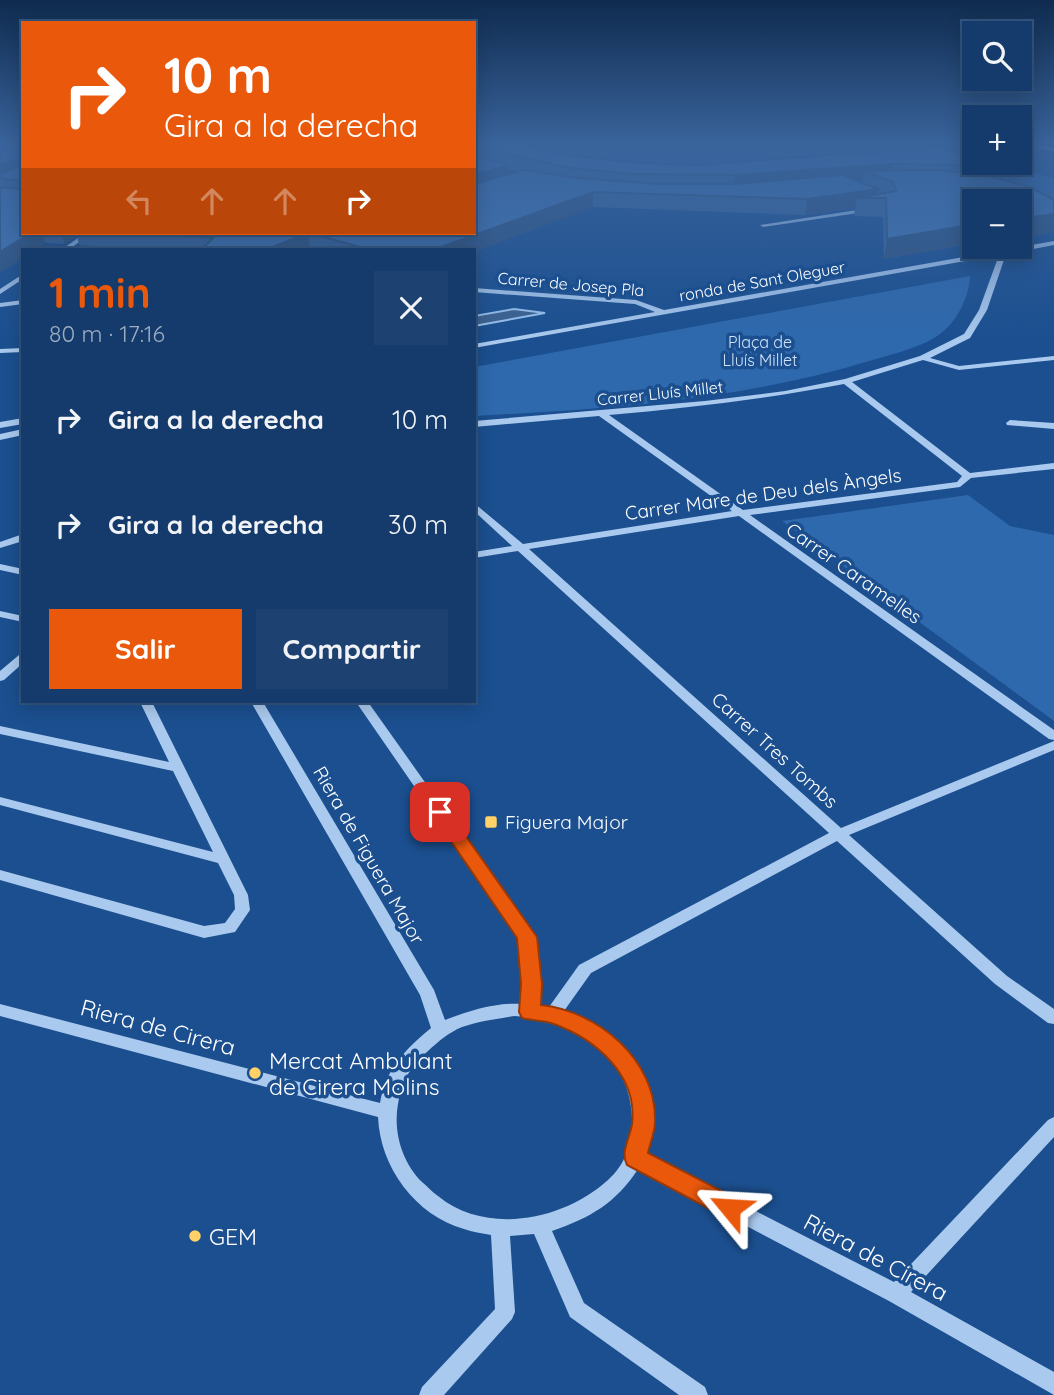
<!DOCTYPE html>
<html lang="es">
<head>
<meta charset="utf-8">
<style>
  :root { --surface:#143b6b; --page:#1d4271; --text:#f1f3f6; --muted:#9dadc1; --line:#33557e; --accent:#ea580c }
  body { margin:0; font-family:Quicksand,sans-serif; background:var(--page); color:var(--text); height:100vh; display:flex; flex-direction:column; font-size:26px; white-space:nowrap }
  * { box-sizing:border-box; margin:0 }
  p { font-size:23px; color:var(--muted) }
  .icon { flex:none; width:38px; height:38px; fill:none; stroke:currentColor; stroke-width:2; stroke-linecap:round; stroke-linejoin:round }
  .map { position:relative; flex:1; overflow:hidden }
  .panel { position:absolute; left:21px; top:248px; width:455px; height:455px; display:flex; flex-direction:column; background:var(--surface); border-radius:0px; box-shadow:0 4px 18px #0003,0 0 0 2px var(--line) }
  .panel>* { flex:none }
  .hud { position:absolute; left:21px; top:21px; width:455px; height:214px; border-radius:0px; box-shadow:0 4px 18px #0003,0 0 0 2px var(--line); background:#ea580c; color:#fff; overflow:hidden }
  .fabs { position:absolute; left:962px; top:21px; display:grid; gap:14px }
  .fabs a { display:grid; place-items:center; width:70px; height:70px; border-radius:0px; background:var(--surface); box-shadow:0 4px 18px #0003,0 0 0 2px var(--line); font-size:35px }
  .pin { position:absolute; display:grid; place-items:center; width:60px; height:60px; color:#fff; margin:-30px; border-radius:14px; box-shadow:0 4px 10px #0006 }
  .me { position:absolute; width:77px; margin:-38px; rotate:297deg; stroke-linejoin:round; filter:drop-shadow(0 0 5px #0008) }
  .turn { display:flex; align-items:center; gap:24px; height:147px; padding:0 28px; font-size:32px }
  .turn .icon { width:91px; height:91px; stroke-width:2.5 }
  .turn b { display:block; font-size:49px; line-height:60px }
  .lanes { display:flex; align-items:center; height:66px; padding:0 28px; background:#0003; justify-content:center; gap:35px; direction:ltr }
  .lanes .off { opacity:.35 }
  .round { display:grid; place-items:center; flex:none; width:74px; height:74px; border-radius:0px; background:var(--page) }
  .overview { display:flex; align-items:center; justify-content:space-between; height:119px; padding:0 28px }
  h1 { font-size:42px; font-weight:800; line-height:52px; color:var(--accent) }
  .button { display:flex; gap:14px; margin-top:auto; padding:14px 28px }
  .button a { flex:1; height:80px; border-radius:0px; background:var(--accent); color:#fff; font-size:28px; font-weight:800; line-height:80px; text-align:center }
  .button a+a { background:var(--page); color:var(--text) }
  ul { padding:0; list-style:none }
  li { display:flex; align-items:center; gap:21px; height:105px; padding:0 28px }
  li div { flex:1 }
  li b { display:block; font-size:26px }
  li em { font-style:normal }
  .map>svg:first-child { display:block }
</style>
</head>
<body>
<div class="map">
<svg width="1054" height="1395" viewBox="0 0 1054 1395">
  <rect width="100%" height="100%" fill="#1b4f8f"/>
  <g fill="#2e69ad">
    <path d="M513 144H975V163H991L1054 178V201L1004 186 627 170Z"/>
    <path d="M970 276C969 299 955 326 934 338 915 349 890 355 869 361 742 400 606 409 474 416V367Z"/>
    <path d="M968 495 1010 526 1054 535V721L782 521Z"/>
  </g>
  <path fill="#3c6290" stroke="#9cc4f0" stroke-width="2" d="M514 309 545 313 474 326V316Z"/>
  <g fill="none" stroke-linecap="round" stroke-linejoin="round">
    <g fill="#a9c9ee" fill-rule="evenodd">
      <path d="M1023 144 1054 147V151L1026 146Z"/>
      <path d="M870 208 872 211 763 227 760 225Z"/>
      <path d="M85 233H92L68 250H61Z"/>
      <path d="M1054 241V245L1006 254 987 310 970 338 930 358 959 366 1054 356V360L959 370 923 360 852 382 970 473 1054 463V469L971 478 960 487 750 515 1054 730V740L1049 739 739 516 529 549 841 828 1054 741V750L849 835 1007 976 1054 1009V1024L1048 1023 995 984 837 841 591 973 564 1011C627 1033 664 1089 645 1154L894 1282 1048 1120 1054 1117V1137L911 1292 1054 1372V1395L889 1301 638 1169C616 1203 590 1218 552 1231L584 1303 705 1387 708 1395H679L570 1317 534 1234 510 1236 515 1312 512 1319 444 1395H419L422 1387 495 1309 491 1235C482 1233 472 1232 464 1229 415 1215 380 1167 378 1117L0 1016V1004L380 1103C386 1068 405 1050 431 1028L420 995 251 702H263L434 990 445 1020C468 1011 497 1002 522 1004L524 983 519 938 356 702H368L532 933 535 937 540 983 539 1006 549 1007 579 965 829 833 518 551 474 558V552L512 546 474 511V503L523 544 732 511 599 416 474 427V421L705 401 785 391 845 379 920 356 964 334 979 310 999 255 474 348V344L655 312 635 304 474 292V288L636 300 664 310ZM844 384 962 476 957 482 743 510 609 415C688 408 766 399 844 384ZM514 1016C528 1017 542 1018 556 1022 599 1033 632 1075 632 1119 633 1142 626 1164 608 1180 564 1220 487 1236 438 1196 432 1192 427 1186 422 1182 402 1162 393 1132 398 1104 401 1082 411 1065 428 1051 439 1041 448 1033 462 1027 479 1021 497 1019 514 1016Z"/>
      <path d="M23 274V279L0 294V289Z"/>
      <path d="M23 300V304L0 307V303Z"/>
      <path d="M23 348V352L0 353V349Z"/>
      <path d="M23 418V424L0 428V422Z"/>
      <path d="M1010 420 1054 423V429L1007 425 1006 423Z"/>
      <path d="M23 429V435L0 440V434Z"/>
      <path d="M23 534V541L0 548V542Z"/>
      <path d="M0 564 23 569V575L0 570Z"/>
      <path d="M0 611 23 616V622L0 617Z"/>
      <path d="M23 654V663L4 680 0 681V671L19 655Z"/>
      <path d="M140 702H152L248 895 250 910 235 932 204 938 0 880V870L204 926 225 923 235 909 234 895 218 863 0 805V797L213 852 173 771 0 734V726L169 762Z"/>
    </g>
  </g>
  <g fill="#3a679d" fill-rule="evenodd">
    <path d="M0 144H23V233H474V144L641 163 698 165 947 146 993 170 992 177 1054 200V232L1020 238 975 201V243L884 259 883 217 854 216 855 208 805 215 593 207 474 250H147L79 245 77 236 64 244 45 243 34 250H23V258L0 272ZM508 169 518 171 508 174Z"/>
    <path d="M1020 144 1038 145 1036 158 1020 154Z"/>
  </g>
  <g fill="#305480">
    <path d="M19 158 22 173 0 178V165Z"/>
    <path d="M892 164 889 179 864 171 863 181 733 190 734 175Z"/>
    <path d="M508 165V180L474 190V175Z"/>
    <path d="M878 189 876 198H857L855 208 805 215 807 199Z"/>
    <path d="M593 192V207L474 252V250H433Z"/>
    <path d="M1054 214V232L1020 238V219Z"/>
    <path d="M975 224V243L884 259 887 239Z"/>
    <path d="M31 233H43L45 243 34 250H23V258L0 272V252Z"/>
    <path d="M62 233H77V236L64 244Z"/>
    <path d="M308 233 310 249 308 250H265Z"/>
  </g>
  <g fill="#4478b7" stroke="#305480" stroke-width="2">
    <path d="M0 144H23V233H31L0 252V187L19 189 22 186V181L0 178V174L22 165V160L19 158 0 165Z"/>
    <path d="M474 144H524L575 156 641 163 698 165 947 146 975 161V163H978L993 170 955 165 892 164 734 175 635 174 571 168 474 147Z"/>
    <path d="M1020 144 1038 145 1037 152 1020 148Z"/>
    <path d="M474 155 508 165 474 175Z"/>
    <path d="M524 170 577 178 658 184H735L843 175 878 189 807 199 593 192 433 250H371L309 233H474V184Z"/>
    <path d="M938 170 989 176 1032 188 1054 200V214L1020 219V201H975V224L887 239 886 198H857L896 191 893 182 864 171Z"/>
    <path d="M136 233H308L265 250H201L213 238Z"/>
  </g>
  <linearGradient id="sky" x2="0" y2="1"><stop stop-color="#0f2b4f"/><stop offset="0.42" stop-color="#39639b"/><stop offset="1" stop-color="#39639b" stop-opacity="0"/></linearGradient>
  <rect width="1054" height="339" fill="url(#sky)"/>
  <path fill="#ea580c" stroke="#983908" stroke-width="2" d="M440 806 446 808 537 937 542 984 541 1005C598 1011 657 1060 655 1122 655 1132 650 1143 648 1153L739 1200 742 1208 739 1215 730 1219 721 1215 627 1165C620 1152 630 1138 632 1124 638 1075 595 1039 554 1024 544 1020 533 1021 522 1018L519 1012 521 984 517 938 431 812Z"/>
  <g fill="#ffd166" stroke="#1b4f8f" stroke-width="2.5">
    <rect x="484" y="815" width="14" height="14" rx="3.5"/>
    <circle cx="255" cy="1073" r="7"/>
    <circle cx="195" cy="1236" r="7"/>
  </g>
  <g text-anchor="middle" dominant-baseline="central" stroke-width="7" stroke-linejoin="round" paint-order="stroke">
    <g font-size="16" fill="#fff" stroke="#1b4f8f">
      <text transform="translate(762 281) rotate(-10)">ronda de Sant Oleguer</text>
      <text transform="translate(571 284) rotate(5)">Carrer de Josep Pla</text>
      <text transform="translate(660 393) rotate(-6)">Carrer Lluís Millet</text>
    </g>
    <g font-size="16" fill="#cfe3fa" stroke="#1b4f8f">
      <text x="760" y="342">Plaça de<tspan x="760" dy="18">Lluís Millet</tspan></text>
    </g>
    <g font-size="19" fill="#fff" stroke="#1b4f8f">
      <text transform="translate(763 494) rotate(-8)">Carrer Mare de Deu dels Àngels</text>
      <text transform="translate(854 573) rotate(35)">Carrer Caramelles</text>
      <text transform="translate(775 750) rotate(42)">Carrer Tres Tombs</text>
      <text transform="translate(369 855) rotate(60)">Riera de Figuera Major</text>
    </g>
    <g font-size="19" fill="#fff" stroke="#1b4f8f" text-anchor="start">
      <text x="505" y="822">Figuera Major</text>
    </g>
    <g font-size="23" fill="#fff" stroke="#1b4f8f">
      <text transform="translate(158 1027) rotate(15)">Riera de Cirera</text>
      <text transform="translate(876 1257) rotate(28)">Riera de Cirera</text>
    </g>
    <g font-size="23" fill="#fff" stroke="#1b4f8f" text-anchor="start">
      <text x="269" y="1060">Mercat Ambulant<tspan x="269" dy="26">de Cirera Molins</tspan></text>
      <text x="209" y="1236">GEM</text>
    </g>
  </g>
</svg>
<div class="fabs">
<a><svg class="icon" aria-label="search" viewBox="0 0 24 24"><circle cx="10" cy="10" r="6"/><path d="M15 15l6 6"/></svg></a>
<a>+</a>
<a>−</a>
</div>
<div class="pin" style="left:440px;top:812px;background:#d93025"><svg class="icon" aria-label="arrive" viewBox="0 0 24 24"><path d="M6 21V4h12l-3 4 3 4H6"/></svg></div>
<svg class="me" style="left:730px;top:1208px" viewBox="-20 -20 40 40"><path d="M0-17L14 15 0 8-14 15z" fill="#ea580c" stroke="#fff" stroke-width="4"/></svg>
<div class="hud">
<div class="turn"><svg class="icon" aria-label="right" viewBox="0 0 24 24"><path d="M7 20v-9h11M14 6l5 5-5 5"/></svg><div><b>10 m</b>Gira a la derecha</div></div>
<div class="lanes"><svg class="icon off" aria-label="left" viewBox="0 0 24 24"><path d="M17 20v-9H6M10 6l-5 5 5 5"/></svg><svg class="icon off" aria-label="ahead" viewBox="0 0 24 24"><path d="M12 20V5M6 11l6-6 6 6"/></svg><svg class="icon off" aria-label="ahead" viewBox="0 0 24 24"><path d="M12 20V5M6 11l6-6 6 6"/></svg><svg class="icon" aria-label="right" viewBox="0 0 24 24"><path d="M7 20v-9h11M14 6l5 5-5 5"/></svg></div>
</div>
<section class="panel">
<div class="overview"><div><h1>1 min</h1><p>80 m · 17:16</p></div><a class="round"><svg class="icon" aria-label="close" viewBox="0 0 24 24"><path d="M6 6l12 12M18 6L6 18"/></svg></a></div>
<ul>
<li><svg class="icon" aria-label="right" viewBox="0 0 24 24"><path d="M7 20v-9h11M14 6l5 5-5 5"/></svg><div><b>Gira a la derecha</b></div><em>10 m</em></li>
<li><svg class="icon" aria-label="right" viewBox="0 0 24 24"><path d="M7 20v-9h11M14 6l5 5-5 5"/></svg><div><b>Gira a la derecha</b></div><em>30 m</em></li>
</ul>
<div class="button"><a>Salir</a><a>Compartir</a></div>
</section>
</div>
</body>
</html>
